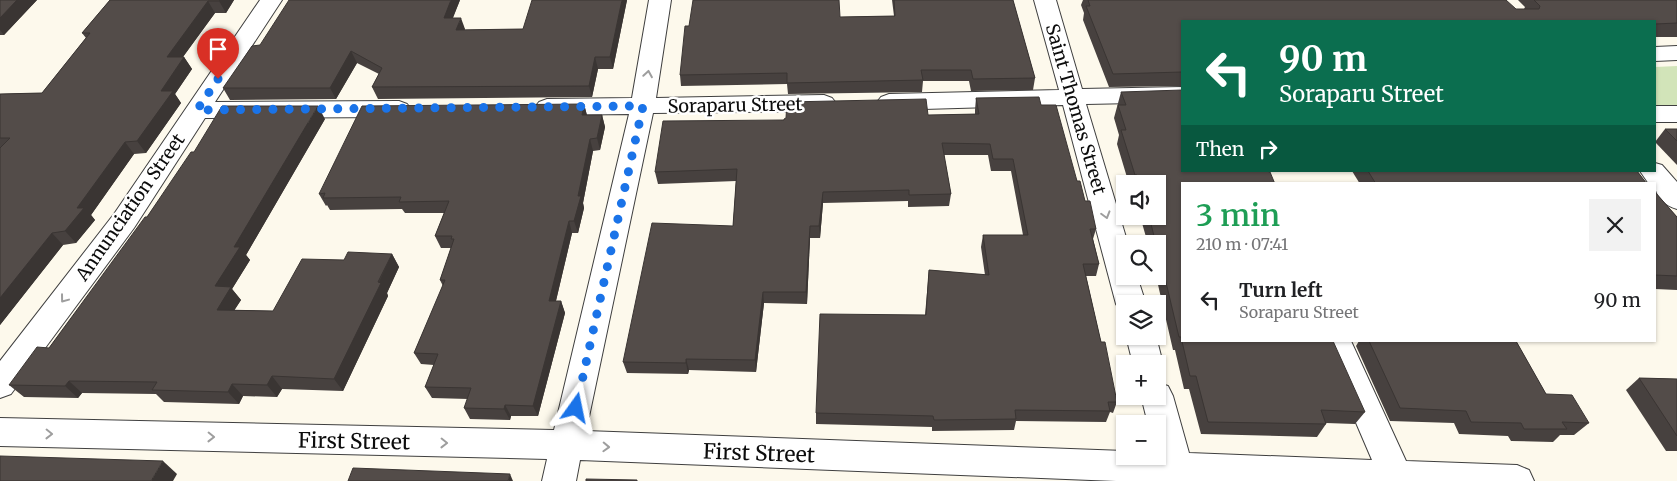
<!DOCTYPE html>
<html lang="en">
<head>
<meta charset="utf-8">
<style>
  :root { --surface:#fff; --page:#f2f2f2; --text:#202124; --muted:#757577 }
  body { margin:0; font-family:Merriweather,serif; background:var(--page); color:var(--text); height:100vh; display:flex; flex-direction:column; font-size:19px; white-space:nowrap }
  * { box-sizing:border-box; margin:0 }
  p { font-size:16px; color:var(--muted) }
  .icon { flex:none; width:28px; height:28px; fill:none; stroke:currentColor; stroke-width:2; stroke-linecap:round; stroke-linejoin:round }
  .map { position:relative; flex:1; overflow:hidden }
  .panel { position:absolute; left:1181px; top:182px; width:475px; height:160px; display:flex; flex-direction:column; background:var(--surface); border-radius:0px; box-shadow:0 1px 4px #0004 }
  .panel>* { flex:none }
  .banner { position:absolute; left:1181px; top:20px; width:475px; height:152px; border-radius:0px; box-shadow:0 1px 4px #0004; background:#0b6e4f; color:#fff; overflow:hidden }
  .buttons { position:absolute; left:1116px; top:175px; display:grid; gap:10px }
  .buttons a { display:grid; place-items:center; width:50px; height:50px; border-radius:0px; background:var(--surface); box-shadow:0 1px 4px #0004; font-size:25px }
  .pin { position:absolute; display:grid; place-items:center; width:42px; height:42px; color:#fff; margin:-51px -21px; border-radius:50% 50% 50% 0; rotate:-45deg; box-shadow:0 0 5px #0007 }
  .pin .icon { rotate:45deg }
  .me { position:absolute; width:55px; margin:-28px; rotate:12deg; stroke-linejoin:round; filter:drop-shadow(0 0 4px #0008) }
  .turn { display:flex; align-items:center; gap:18px; height:105px; padding:0 15px; font-size:22px }
  .turn .icon { width:65px; height:65px; stroke-width:2.5 }
  .turn b { display:block; font-size:35px; line-height:42px }
  .then { display:flex; align-items:center; height:48px; padding:0 15px; background:#0003; gap:10px; font-size:19px }
  .round { display:grid; place-items:center; flex:none; width:52px; height:52px; border-radius:0px; background:var(--page) }
  .head { display:flex; align-items:center; justify-content:space-between; height:85px; padding:0 15px }
  h1 { font-size:30px; font-weight:600; line-height:38px; color:#1e9e55 }
  ul { padding:0; list-style:none }
  li { display:flex; align-items:center; gap:15px; height:65px; padding:0 15px }
  li div { flex:1 }
  li b { display:block; font-size:19px }
  li em { font-style:normal }
  .map>svg:first-child { display:block }
</style>
</head>
<body>
<div class="map">
<svg width="1677" height="481" viewBox="0 0 1677 481">
  <rect width="100%" height="100%" fill="#fdf9ec"/>
  <path fill="#d2e4b9" d="M1677 66V107L1655 108V67Z"/>
  <g fill="none" stroke-linecap="round" stroke-linejoin="round">
    <g stroke="#3f3f3f" stroke-width="2">
      <g id="minor">
        <path d="M260 0H282L215 102 399 101 407 104 411 109 407 114 399 117 205 118 134 228 11 394 0 398V361L114 214Z"/>
        <path d="M649 0H671L656 98 824 95 832 98 836 103 832 108 824 111 653 113 586 431 1125 451V456H1158V424H1148L1141 396H1158V383L1168 386 1173 396 1189 453 1372 460 1321 341H1351L1406 461 1517 465 1529 470 1534 481H1116L580 460 576 481H542L547 459 0 446V418L554 430 629 114 547 115 539 112 535 107 539 102 547 99 632 98Z"/>
        <path d="M1034 0H1056L1082 89 1182 87V102L1086 104 1128 244H1125V276H1137L1146 304H1125V314L1121 312 1116 304 1063 105 889 110 881 107 877 102 881 97 889 94 1059 90Z"/>
        <path d="M1677 46V60L1655 61V47Z"/>
        <rect x="1655" y="106" width="22" height="16"/>
        <path d="M1655 163 1662 165 1677 182V209C1665 206 1655 196 1655 184H1649L1640 171H1655Z"/>
        <path d="M1126 336H1156L1163 364 1159 373 1158 364H1133Z"/>
      </g>
    </g>
    <use href="#minor" fill="#fff" fill-rule="evenodd"/>
  </g>
  <g fill="#47413f">
    <path d="M0 0H37L4 35H0Z"/>
    <path d="M110 0H234L226 13H215L183 57H184L192 69 175 94 181 103 146 153 134 154 91 215 95 220 76 243 63 245 0 325V94L42 93 86 38 82 33Z"/>
    <path d="M460 0 453 18 465 29 464 30 523 29 627 0 613 69H598L592 97 378 99 372 87 379 74 357 63 336 99 230 100 223 88 260 45Z"/>
    <path d="M892 0H1013L1035 78 1033 90 971 91 969 81H923L922 92 788 94 787 84 681 86 680 75 840 17 894 16Z"/>
    <path d="M1083 0H1375L1516 9H1524L1525 7 1518 0H1677V37H1655V21H1182V86L1109 87 1083 20 1084 13 1081 5Z"/>
    <path d="M1121 92 1182 184V341L1365 412 1355 424 1326 423V424L1317 437 1201 434 1189 389H1184L1175 350H1173L1156 276H1158V244H1148L1140 216H1158V184H1129L1117 144 1119 135 1114 118Z"/>
    <path d="M976 98 1041 105 1077 181 1085 201 1096 229 1093 239 1099 264 1096 276H1086L1101 342 1117 402 1113 413 1110 412 1106 422 1016 421 1014 430 932 431V427L816 424V413L925 315 929 270 985 275 981 247 983 235H1023L1011 171H991L988 155H944L951 194 949 206 908 207V201L823 203 820 238H810L807 304 764 303 756 372 689 370 688 374 627 373 623 362 733 226 736 181 658 184 655 172 784 120 975 114V110Z"/>
    <path d="M584 104 587 115H602L605 127 600 150 593 151 583 203 584 208 578 233H572L556 301H561L565 313 538 416H511L510 420 470 419 464 408 468 399 432 398 425 387 434 365 421 364 414 353 443 286 440 280 451 248H441L435 236 444 213H405L402 209 330 210 327 205 326 206 319 194Z"/>
    <path d="M325 119 246 255 250 260 232 289 241 300 234 310 273 311 344 260 392 254 399 267 387 293 388 296 343 391 282 389 277 397 243 396 239 404 164 402 156 394 82 393 78 398 24 397 9 385 49 348 147 217 194 152Z"/>
    <path d="M1665 129H1677V165L1655 142Z"/>
    <path d="M1352 171H1637L1647 184H1360Z"/>
    <path d="M1655 192 1677 217V290L1655 289Z"/>
    <path d="M1359 341H1516L1546 394 1589 423 1574 435H1560L1553 442 1511 441 1508 436 1459 434 1454 423 1390 421 1356 346Z"/>
    <path d="M1639 378 1677 379V451H1666L1626 390Z"/>
  </g>
  <g fill="#3a3533">
    <path d="M17 0H37L4 35 0 30V18Z"/>
    <path d="M220 0H234L226 13 219 1Z"/>
    <path d="M451 0H460L448 29 444 18Z"/>
    <path d="M622 0H627L613 69 610 57Z"/>
    <path d="M208 1 215 13 174 69 167 57Z"/>
    <path d="M461 18 465 29 461 42 456 30Z"/>
    <path d="M351 51 357 63 336 99 330 88Z"/>
    <path d="M184 57 192 69 175 94 181 103 146 153 137 141 161 91Z"/>
    <path d="M595 57 598 69 592 97 589 86Z"/>
    <path d="M584 104 587 116 582 115Z"/>
    <path d="M318 106 325 119 246 255 250 260 232 289 241 300 227 322 217 310 215 286 234 247Z"/>
    <path d="M602 115 605 127 600 150 597 138Z"/>
    <path d="M590 139 593 151 583 203 584 208 578 233 574 221 578 196Z"/>
    <path d="M125 142 134 154 91 215 95 220 76 243 65 231 77 208Z"/>
    <path d="M823 192V203L820 238 819 226Z"/>
    <path d="M569 221 572 233 553 313 549 301Z"/>
    <path d="M810 226V238L807 304 806 292Z"/>
    <path d="M52 233 63 245 0 325V298Z"/>
    <path d="M392 254 399 267 387 293 388 296 343 391 334 379Z"/>
    <path d="M763 292 764 303 756 372 755 360Z"/>
    <path d="M561 301 565 313 538 416 533 406Z"/>
    <path d="M686 359 689 370 688 374 686 363Z"/>
    <path d="M272 376 282 389 277 397 267 385Z"/>
    <path d="M69 381 82 393 78 398 65 386Z"/>
    <path d="M232 384 243 396 239 404 228 392Z"/>
    <path d="M505 405 511 416 510 420 504 409Z"/>
    <path d="M163 461 177 474 173 481H151Z"/>
    <path d="M510 474 513 481H508Z"/>
  </g>
  <g fill="#534c49" stroke="#3a3533">
    <path d="M0 0H17L0 18Z"/>
    <path d="M110 0H220L219 1H208L167 57H184L161 91H173L137 141 125 142 77 208H84L65 231 52 233 0 298V148L10 138H0V94L42 93 90 33H82Z"/>
    <path d="M289 0H451L444 18H461L456 30 523 29 532 0H622L610 57H595L589 86 372 87 382 68 351 51 330 88H223L252 46 260 45Z"/>
    <path d="M693 0H839L840 17 895 16 894 0H1013L1035 78 973 79 971 70H921L923 80 787 83V73L680 75 685 26H689Z"/>
    <path d="M1088 0H1506L1516 9H1539L1540 6 1534 0H1677V23L1655 24V21H1182V72L1113 74 1086 6H1090Z"/>
    <path d="M1182 90V171H1266L1270 172 1275 184H1182V341H1333L1365 412 1321 410 1326 424 1208 422 1196 376H1190L1181 337H1179L1158 249V244H1156L1149 216H1158V184H1140L1137 175H1135L1121 130H1126L1118 105H1126L1121 92Z"/>
    <path d="M1039 97 1041 105H1056L1077 181H1080L1085 201H1090L1096 229H1090L1099 264H1083L1101 342H1105L1117 402H1108L1110 411 1015 410 1016 419 934 420 933 416 816 413 820 314 926 315 929 270 989 275 983 235H1028L1013 159H993L990 144 942 143 951 194 909 195V190L823 192 819 226H810L806 292H763L755 360 686 359V363L623 362 652 223 733 226 737 169 655 172 663 121 784 120V119L786 118 787 102 926 99 928 115 979 114 976 98Z"/>
    <path d="M584 104 582 115H602L597 138 590 139 578 196H581L574 221H569L549 301H561L533 406 505 405 504 409 464 408 471 388 425 387 438 354 414 353 445 280H440L454 239H451L452 236H435L449 201 399 202 401 197 323 198 325 193 319 194 362 106Z"/>
    <path d="M222 106H318L234 247H240L215 286 231 287 217 310 273 311 302 259 344 260 348 252 392 254 378 282 381 283 334 379 272 376 267 385 232 384 228 392 152 390 157 382 69 381 65 386 9 385 37 347 49 348 145 217H147L191 152H194Z"/>
    <path d="M1665 129H1677V141Z"/>
    <path d="M1368 171H1637L1647 184H1376Z"/>
    <path d="M1655 192 1677 217V276L1655 275Z"/>
    <path d="M1369 341H1516L1546 394 1572 395 1589 423 1562 422 1567 429H1524L1521 423 1471 422 1466 411 1400 408Z"/>
    <path d="M1639 378 1677 379V436Z"/>
    <path d="M0 456 163 461 151 481H0Z"/>
    <path d="M353 468 510 474 508 481H348Z"/>
    <path d="M586 479 637 480V481H586Z"/>
  </g>
  <defs><path id="oneway-chevron" d="M-2-3.5L2.5 0L-2 3.5" fill="none" stroke-width="1.6" stroke-linecap="round" stroke-linejoin="round" transform="scale(1.25)"/></defs>
  <g stroke="#9e9e9e">
    <use href="#oneway-chevron" transform="translate(648 74) rotate(-81)"/>
    <use href="#oneway-chevron" transform="translate(1106 215) rotate(74)"/>
    <use href="#oneway-chevron" transform="translate(64 299) rotate(127)"/>
    <use href="#oneway-chevron" transform="translate(49 434) rotate(1)"/>
    <use href="#oneway-chevron" transform="translate(211 437) rotate(1)"/>
    <use href="#oneway-chevron" transform="translate(444 443) rotate(1)"/>
    <use href="#oneway-chevron" transform="translate(606 447) rotate(2)"/>
  </g>
  <g fill="none" stroke-linecap="round" stroke-linejoin="round">
    <path stroke="#1a73e8" stroke-width="9" stroke-dasharray="0 16.2" d="M218 79 197 110 643 106 576 408"/>
  </g>
  <g text-anchor="middle" dominant-baseline="central" stroke-width="5" stroke-linejoin="round" paint-order="stroke">
    <g font-size="18" fill="#0c0c0c" stroke="#fff">
      <text transform="translate(735 105) rotate(-1)">Soraparu Street</text>
      <text transform="translate(1076 109) rotate(74)">Saint Thomas Street</text>
      <text transform="translate(130 207) rotate(-55)">Annunciation Street</text>
    </g>
    <g font-size="21" fill="#0c0c0c" stroke="#fff">
      <text transform="translate(354 441) rotate(1)">First Street</text>
      <text transform="translate(759 453) rotate(2)">First Street</text>
    </g>
  </g>
</svg>
<div class="buttons">
<a><svg class="icon" aria-label="sound" viewBox="0 0 24 24"><path d="M4 9h4l5-4v14l-5-4H4zM17 9q2 3 0 6"/></svg></a>
<a><svg class="icon" aria-label="search" viewBox="0 0 24 24"><circle cx="10" cy="10" r="6"/><path d="M15 15l6 6"/></svg></a>
<a><svg class="icon" aria-label="layers" viewBox="0 0 24 24"><path d="M12 4l9 5-9 5-9-5zM3 14l9 5 9-5"/></svg></a>
<a>+</a>
<a>−</a>
</div>
<div class="pin" style="left:218px;top:79px;background:#d93025"><svg class="icon" aria-label="arrive" viewBox="0 0 24 24"><path d="M6 21V4h12l-3 4 3 4H6"/></svg></div>
<svg class="me" style="left:576px;top:408px" viewBox="-20 -20 40 40"><path d="M0-17L14 15 0 8-14 15z" fill="#1a73e8" stroke="#fff" stroke-width="4"/></svg>
<div class="banner">
<div class="turn"><svg class="icon" aria-label="left" viewBox="0 0 24 24"><path d="M17 20v-9H6M10 6l-5 5 5 5"/></svg><div><b>90 m</b>Soraparu Street</div></div>
<div class="then">Then<svg class="icon" aria-label="right" viewBox="0 0 24 24"><path d="M7 20v-9h11M14 6l5 5-5 5"/></svg></div>
</div>
<section class="panel">
<div class="head"><div><h1>3 min</h1><p>210 m · 07:41</p></div><a class="round"><svg class="icon" aria-label="close" viewBox="0 0 24 24"><path d="M6 6l12 12M18 6L6 18"/></svg></a></div>
<ul>
<li><svg class="icon" aria-label="left" viewBox="0 0 24 24"><path d="M17 20v-9H6M10 6l-5 5 5 5"/></svg><div><b>Turn left</b><p>Soraparu Street</p></div><em>90 m</em></li>
</ul>
</section>
</div>
</body>
</html>
